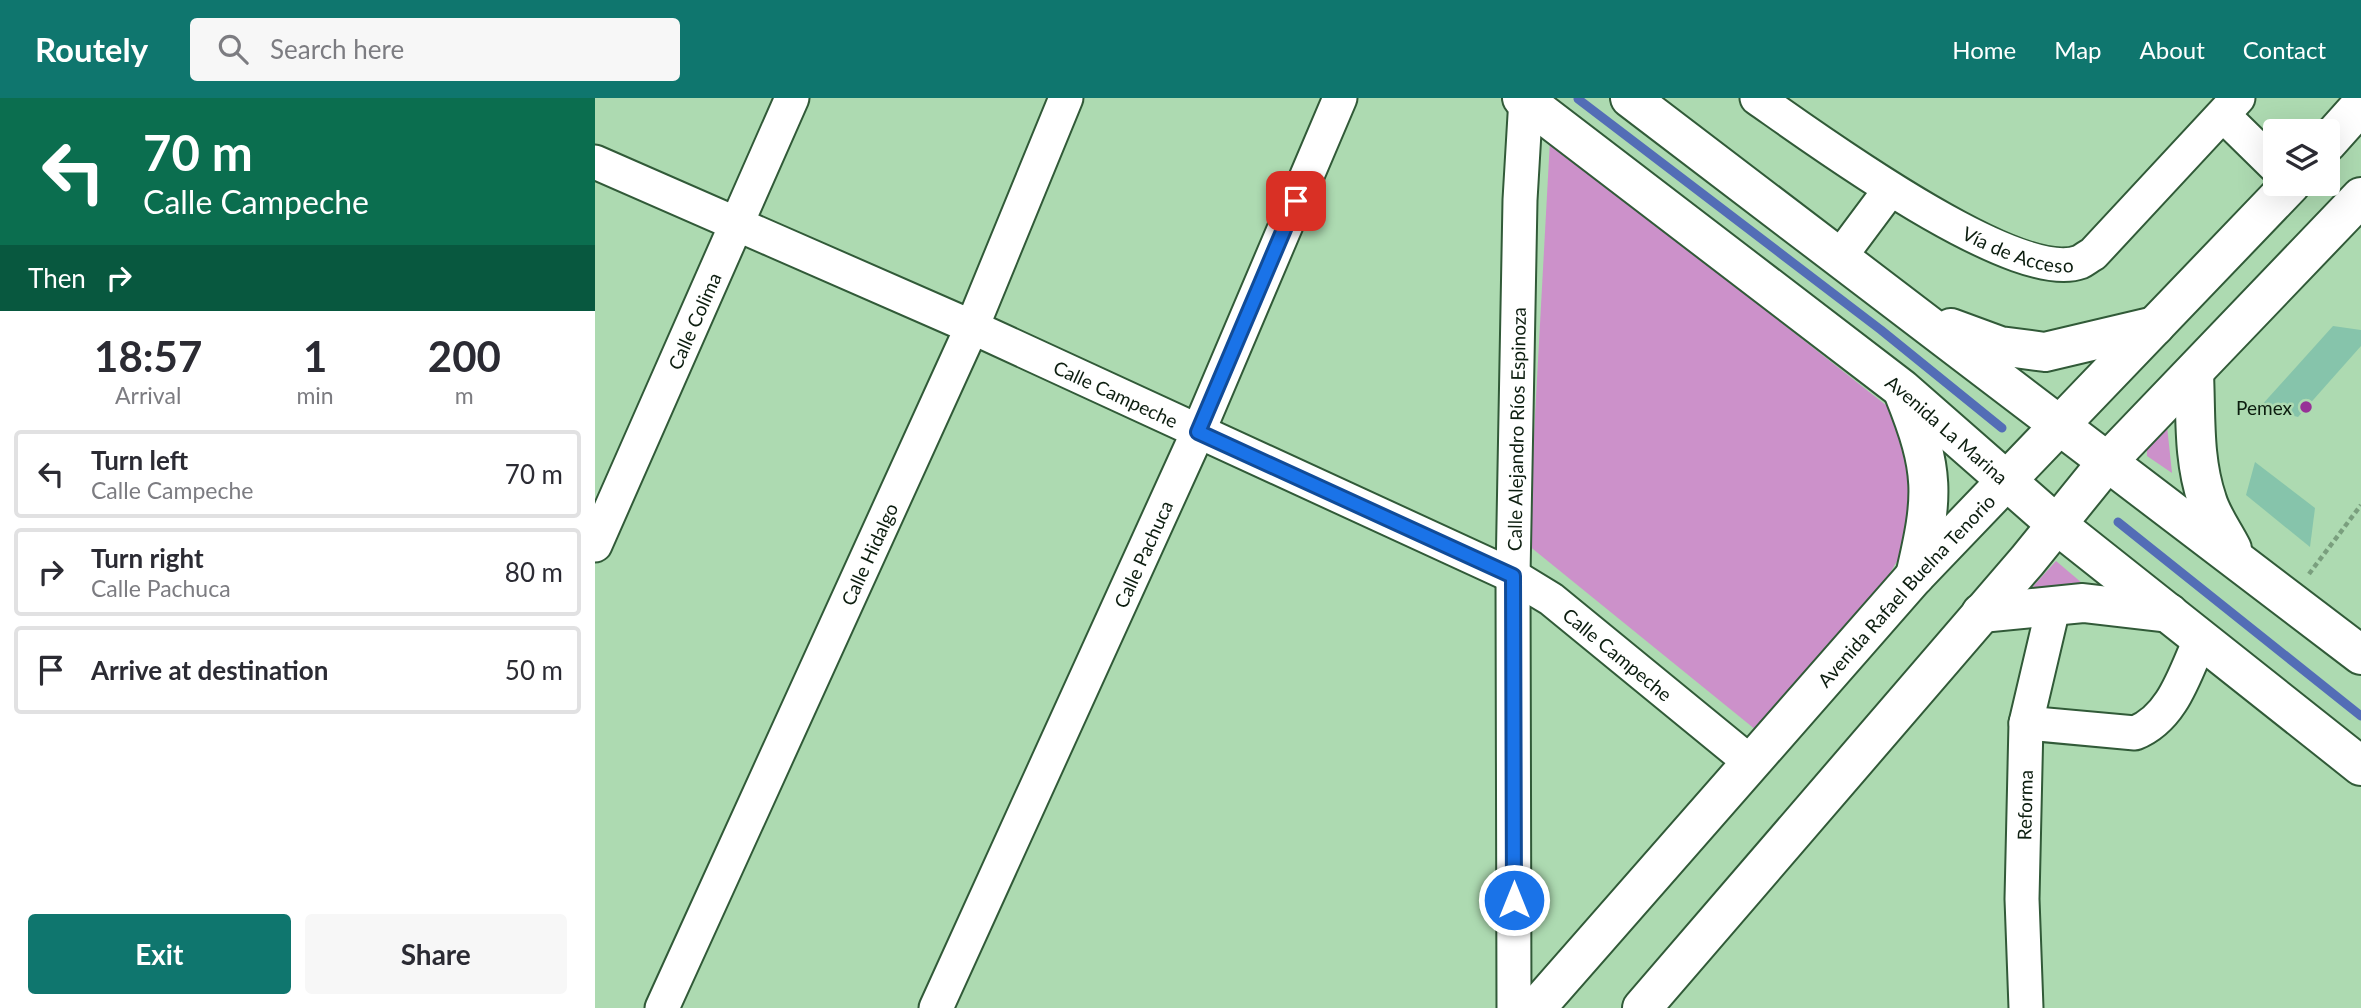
<!DOCTYPE html>
<html lang="en">
<head>
<meta charset="utf-8">
<style>
  :root { --surface:#fff; --page:#f7f7f7; --text:#2b2b33; --muted:#7c7c81; --line:#e1e1e2; --accent:#0f766e }
  body { margin:0; font-family:Lato,sans-serif; background:var(--page); color:var(--text); height:100vh; display:flex; flex-direction:column; font-size:26px; white-space:nowrap }
  * { box-sizing:border-box; margin:0 }
  p { font-size:23px; color:var(--muted) }
  .icon { flex:none; width:38px; height:38px; fill:none; stroke:currentColor; stroke-width:2; stroke-linecap:round; stroke-linejoin:round }
  .map { position:relative; flex:1; overflow:hidden }
  .side { display:flex; flex-direction:column; background:var(--surface); width:595px }
  .side>* { flex:none }
  .guide { background:#0b6e4f; color:#fff; overflow:hidden }
  .controls { position:absolute; left:1668px; top:21px; display:grid; gap:14px }
  .controls a { display:grid; place-items:center; width:77px; height:77px; border-radius:7px; background:var(--surface); box-shadow:0 7px 28px #0002; font-size:35px }
  .pin { position:absolute; display:grid; place-items:center; width:60px; height:60px; color:#fff; margin:-30px; border-radius:14px; box-shadow:0 4px 10px #0006 }
  .me { position:absolute; width:77px; margin:-38px; rotate:0deg; stroke-linejoin:round; filter:drop-shadow(0 0 5px #0008) }
  .turn { display:flex; align-items:center; gap:24px; height:147px; padding:0 28px; font-size:32px }
  .turn .icon { width:91px; height:91px; stroke-width:2.5 }
  .turn b { display:block; font-size:49px; line-height:60px }
  .then { display:flex; align-items:center; height:66px; padding:0 28px; background:#0003; gap:14px; font-size:26px }
  .eta { display:flex; justify-content:space-evenly; align-items:center; height:119px; text-align:center }
  .eta b { font-size:42px; font-weight:700; line-height:49px }
  .cta { display:flex; gap:14px; margin-top:auto; padding:14px 28px }
  .cta a { flex:1; height:80px; border-radius:7px; background:var(--accent); color:#fff; font-size:28px; font-weight:700; line-height:80px; text-align:center }
  .cta a+a { background:var(--page); color:var(--text) }
  ul { padding:0; list-style:none }
  li { display:flex; align-items:center; gap:21px; height:88px; margin:0 14px 10px; padding:0 14px; border:4px solid var(--line); border-radius:7px }
  li div { flex:1 }
  li b { display:block; font-size:26px }
  li em { font-style:normal }
  header { display:flex; align-items:center; gap:42px; box-sizing:border-box; height:98px; padding:0 35px; background:var(--accent); color:#fff }
  header strong { font-size:33px }
  nav { display:flex; gap:38px; margin-inline-start:auto; font-size:24px }
  .search { width:490px; height:63px; background:var(--page); display:flex; align-items:center; gap:18px; box-sizing:border-box; padding:0 24px; border-radius:7px; color:var(--muted); font-size:26px }
  main { display:flex; flex:1; min-height:0 }
  .map>svg:first-child { display:block }
</style>
</head>
<body>
<header>
<strong>Routely</strong>
<div class="search"><svg class="icon" aria-label="search" viewBox="0 0 24 24"><circle cx="10" cy="10" r="6"/><path d="M15 15l6 6"/></svg>Search here</div>
<nav><a>Home</a><a>Map</a><a>About</a><a>Contact</a></nav>
</header>
<main>
<section class="side">
<div class="guide">
<div class="turn"><svg class="icon" aria-label="left" viewBox="0 0 24 24"><path d="M17 20v-9H6M10 6l-5 5 5 5"/></svg><div><b>70 m</b>Calle Campeche</div></div>
<div class="then">Then<svg class="icon" aria-label="right" viewBox="0 0 24 24"><path d="M7 20v-9h11M14 6l5 5-5 5"/></svg></div>
</div>
<div class="eta">
<div><b>18:57</b><p>Arrival</p></div>
<div><b>1</b><p>min</p></div>
<div><b>200</b><p>m</p></div>
</div>
<ul>
<li><svg class="icon" aria-label="left" viewBox="0 0 24 24"><path d="M17 20v-9H6M10 6l-5 5 5 5"/></svg><div><b>Turn left</b><p>Calle Campeche</p></div><em>70 m</em></li>
<li><svg class="icon" aria-label="right" viewBox="0 0 24 24"><path d="M7 20v-9h11M14 6l5 5-5 5"/></svg><div><b>Turn right</b><p>Calle Pachuca</p></div><em>80 m</em></li>
<li><svg class="icon" aria-label="arrive" viewBox="0 0 24 24"><path d="M6 21V4h12l-3 4 3 4H6"/></svg><div><b>Arrive at destination</b></div><em>50 m</em></li>
</ul>
<div class="cta"><a>Exit</a><a>Share</a></div>
</section>
<div class="map">
<svg width="1766" height="910" viewBox="0 0 1766 910">
  <rect width="100%" height="100%" fill="#addab1"/>
  <g fill="#cc91ca">
    <path d="M955 42 1306 319 1322 368 1319 426 1304 460 1284 493 1161 632 933 447Z"/>
    <path d="M1572 328 1577 375 1552 358V350Z"/>
    <path d="M1461 463 1487 485 1431 496Z"/>
  </g>
  <g fill="none" stroke-linecap="round" stroke-linejoin="round">
    <g stroke="#536db6" stroke-width="9">
      <path d="M983 1 1286 232 1407 330"/>
      <path d="M1523 424 1766 618"/>
    </g>
  </g>
  <g fill="#86c4ab">
    <path d="M1738 228 1766 232V248L1703 319 1665 309Z"/>
    <path d="M1660 364 1720 410 1715 449 1651 397Z"/>
  </g>
  <g fill="none" stroke-linecap="round" stroke-linejoin="round">
    <g stroke="#315a38" stroke-width="37">
      <g id="minor">
        <path id="s1" d="M1162 0C1218 39 1420 188 1485 164 1489 162 1494 158 1498 156L1643 0"/>
        <path d="M1628 17 1680 68"/>
        <path id="s2" d="M0 64 377 229 918 478 956 501 1155 664"/>
        <path d="M1244 160 1294 93"/>
        <path id="s3" d="M0 447 197 0"/>
        <path d="M1431 625 1540 635C1578 620 1590 575 1606 540"/>
        <path id="s4" d="M67 910 377 229 471 0"/>
        <path id="s5" d="M341 910 603 334 745 0"/>
        <path id="s6" d="M919 910 918 478 925 102 931 0"/>
        <path id="s7" d="M1431 910 1427 801 1431 625 1459 506"/>
      </g>
    </g>
    <g stroke="#315a38" stroke-width="42">
      <g id="major">
        <path id="s8" d="M927 0 1307 291 1461 426 1766 668"/>
        <path d="M1035 0 1766 557"/>
        <path d="M1732 45 1766 7"/>
        <path d="M1356 230 1405 248 1450 254 1560 228"/>
        <path d="M1599 276C1601 319 1598 361 1612 402 1617 419 1629 435 1637 451"/>
        <path d="M1309 296C1340 373 1339 398 1320 478"/>
        <path d="M1386 515 1488 505 1574 515"/>
        <path id="s9" d="M941 910 1319 479 1696 86"/>
        <path d="M1047 910 1432 463 1513 363 1766 99"/>
      </g>
    </g>
    <path stroke="#7a9f7e" stroke-width="4.5" stroke-dasharray="5 3.5" stroke-linecap="butt" d="M1714 476 1766 407"/>
    <use href="#minor" stroke="#fff" stroke-width="33"/>
    <use href="#major" stroke="#fff" stroke-width="38"/>
  </g>
  <g fill="none" stroke-linecap="round" stroke-linejoin="round">
    <g stroke="#114b97" stroke-width="18">
      <path id="route" d="M701 103 603 334 918 478 919 802"/>
    </g>
    <use href="#route" stroke="#1a73e8" stroke-width="12"/>
  </g>
  <circle fill="#973297" stroke="#addab1" stroke-width="2.5" cx="1711" cy="309" r="7"/>
  <g text-anchor="middle" dominant-baseline="central" stroke-width="5" stroke-linejoin="round" paint-order="stroke">
    <g font-size="19" fill="#0c1d0f" stroke="#addab1">
      <text stroke="none"><textPath href="#s1" startOffset="304">Vía de Acceso</textPath></text>
      <text stroke="none"><textPath href="#s3" startOffset="245">Calle Colima</textPath></text>
      <text stroke="none"><textPath href="#s2" startOffset="570">Calle Campeche</textPath></text>
      <text stroke="none"><textPath href="#s6" startOffset="579">Calle Alejandro Ríos Espinoza</textPath></text>
      <text stroke="none"><textPath href="#s8" startOffset="539">Avenida La Marina</textPath></text>
      <text stroke="none"><textPath href="#s4" startOffset="499">Calle Hidalgo</textPath></text>
      <text stroke="none"><textPath href="#s5" startOffset="499">Calle Pachuca</textPath></text>
      <text stroke="none"><textPath href="#s9" startOffset="558">Avenida Rafael Buelna Tenorio</textPath></text>
      <text stroke="none"><textPath href="#s2" startOffset="1138">Calle Campeche</textPath></text>
      <text stroke="none"><textPath href="#s7" startOffset="203">Reforma</textPath></text>
    </g>
    <g font-size="19" fill="#0c1d0f" stroke="#addab1" text-anchor="end">
      <text x="1697" y="309">Pemex</text>
    </g>
  </g>
</svg>
<div class="controls">
<a><svg class="icon" aria-label="layers" viewBox="0 0 24 24"><path d="M12 4l9 5-9 5-9-5zM3 14l9 5 9-5"/></svg></a>
</div>
<div class="pin" style="left:701px;top:103px;background:#d93025"><svg class="icon" aria-label="arrive" viewBox="0 0 24 24"><path d="M6 21V4h12l-3 4 3 4H6"/></svg></div>
<svg class="me" style="left:919px;top:802px" viewBox="-20 -20 40 40"><circle r="17" fill="#1a73e8" stroke="#fff" stroke-width="3"/><path d="M0-11L8 9 0 5-8 9z" fill="#fff"/></svg>
</div>
</main>
</body>
</html>
